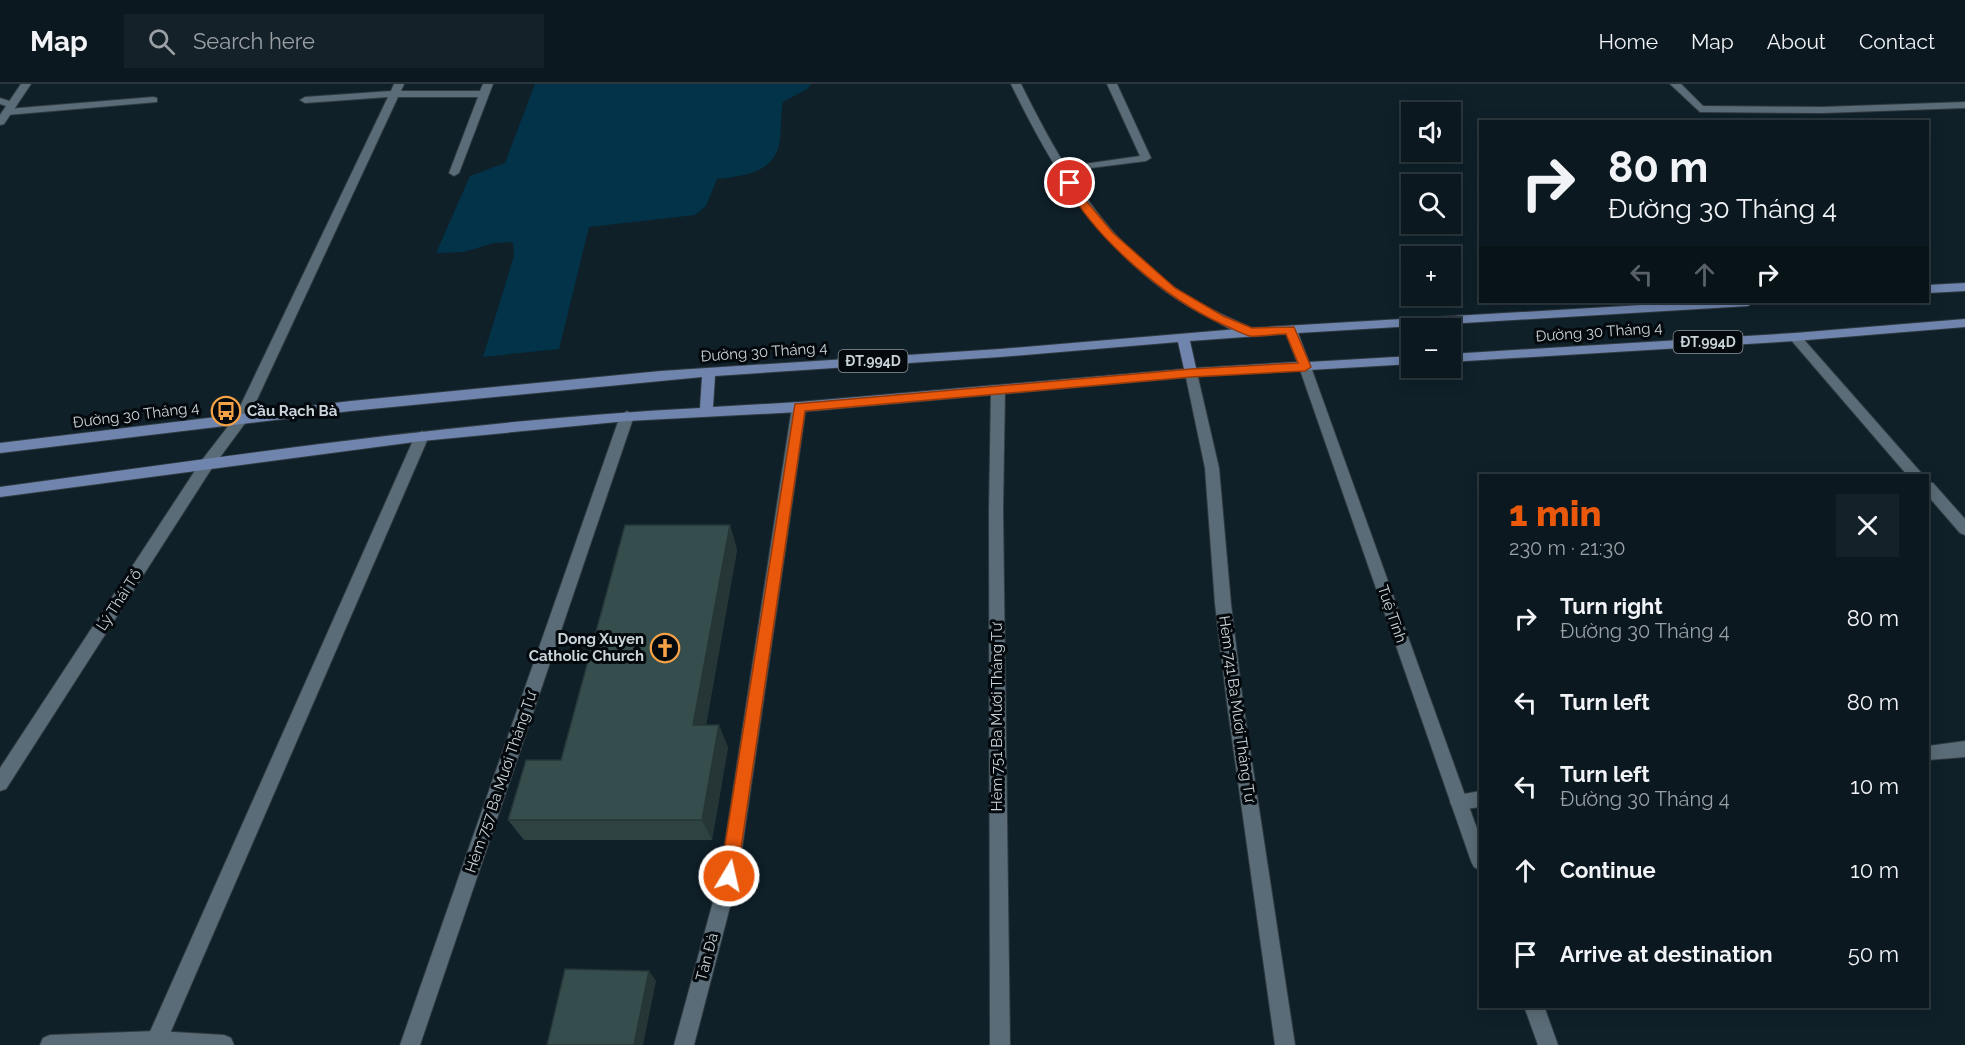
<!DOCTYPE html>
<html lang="en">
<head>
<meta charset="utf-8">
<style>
  :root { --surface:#0b181f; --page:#142128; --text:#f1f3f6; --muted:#9aa0a4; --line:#2b373d; --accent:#ea580c }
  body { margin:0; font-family:Raleway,sans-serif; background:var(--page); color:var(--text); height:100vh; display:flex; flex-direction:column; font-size:22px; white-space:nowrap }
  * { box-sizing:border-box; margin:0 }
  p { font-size:20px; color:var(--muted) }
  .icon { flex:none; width:33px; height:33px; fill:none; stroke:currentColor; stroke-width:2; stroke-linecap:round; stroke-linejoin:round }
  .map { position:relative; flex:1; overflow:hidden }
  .sheet { position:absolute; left:1479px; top:390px; width:450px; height:534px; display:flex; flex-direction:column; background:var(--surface); border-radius:0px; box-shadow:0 3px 15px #0003,0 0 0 2px var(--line) }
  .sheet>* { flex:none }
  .guide { position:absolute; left:1479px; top:36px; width:450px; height:183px; border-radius:0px; box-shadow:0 3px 15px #0003,0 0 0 2px var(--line); background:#0b181f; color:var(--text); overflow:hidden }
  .buttons { position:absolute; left:1401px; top:18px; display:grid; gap:12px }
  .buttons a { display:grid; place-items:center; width:60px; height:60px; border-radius:0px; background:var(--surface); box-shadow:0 3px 15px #0003,0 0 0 2px var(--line); font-size:30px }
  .pin { position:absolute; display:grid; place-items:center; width:51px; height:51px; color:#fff; margin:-26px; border:3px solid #fff; border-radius:50%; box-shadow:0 2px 6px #0007 }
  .me { position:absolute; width:66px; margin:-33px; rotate:9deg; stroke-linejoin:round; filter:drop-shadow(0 0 4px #0008) }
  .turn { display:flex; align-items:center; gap:21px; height:126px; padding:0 30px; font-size:27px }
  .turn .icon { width:78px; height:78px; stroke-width:2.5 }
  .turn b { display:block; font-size:42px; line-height:51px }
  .lanes { display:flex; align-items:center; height:57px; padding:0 30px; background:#0003; justify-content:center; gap:30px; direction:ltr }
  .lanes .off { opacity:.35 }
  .round { display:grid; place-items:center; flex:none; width:63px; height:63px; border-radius:0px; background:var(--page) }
  .headline { display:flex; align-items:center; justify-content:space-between; height:102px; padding:0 30px }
  h1 { font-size:36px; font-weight:800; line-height:45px; color:var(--accent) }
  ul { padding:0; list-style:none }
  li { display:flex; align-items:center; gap:18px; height:84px; padding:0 30px }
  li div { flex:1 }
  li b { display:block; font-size:22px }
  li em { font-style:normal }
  header { display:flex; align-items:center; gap:36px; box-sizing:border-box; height:84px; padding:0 30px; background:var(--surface); border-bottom:2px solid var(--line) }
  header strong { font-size:28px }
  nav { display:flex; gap:33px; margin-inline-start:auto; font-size:21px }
  .search { width:420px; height:54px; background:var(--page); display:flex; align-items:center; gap:15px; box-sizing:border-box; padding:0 21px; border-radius:0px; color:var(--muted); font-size:22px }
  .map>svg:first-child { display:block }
</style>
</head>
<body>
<header>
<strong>Map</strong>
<div class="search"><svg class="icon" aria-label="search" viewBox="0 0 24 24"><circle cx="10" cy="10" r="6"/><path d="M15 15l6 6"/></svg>Search here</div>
<nav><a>Home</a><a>Map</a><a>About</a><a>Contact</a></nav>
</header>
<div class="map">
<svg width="1965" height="961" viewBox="0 0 1965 961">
  <rect width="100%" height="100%" fill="#0f2029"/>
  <path fill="#023348" d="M535 0H811L807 5 783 18C780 31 782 54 778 65 768 91 741 92 717 95L706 122 695 131 589 143 559 265 483 273 514 172 513 158 494 159 464 168 436 169 470 92 505 79Z"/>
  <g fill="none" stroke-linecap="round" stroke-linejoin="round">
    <g stroke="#303a41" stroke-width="2">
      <g id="service">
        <path d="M394 0H404L401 7H480L483 0H493L459 89 454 92 449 89 478 13H398L248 335 241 340 236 338 234 335 388 13 305 19 300 16 305 13 391 7Z"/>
        <path d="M1107 0H1117L1151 74 1146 77 1059 88V84L1063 83 1140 72Z"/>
        <path d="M1670 0H1681L1703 22 1823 23 1965 18V24L1823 29 1700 28Z"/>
        <path d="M153 13 157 14V18L7 31 2 28 7 25Z"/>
        <path d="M0 14 16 19 17 21 12 24 0 20Z"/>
        <path d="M1795 249 1799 250 1924 392H1908L1791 256 1789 253 1791 250Z"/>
        <path d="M1191 285 1197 289 1219 384 1231 520 1243 619 1295 961H1275L1227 619 1215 520 1205 384 1185 289Z"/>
        <path d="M998 301 1005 305 1003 426 1010 961H990L989 426 991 305Z"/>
        <path d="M627 327 634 332 420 961H400L620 332Z"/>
        <path d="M422 347 429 352 165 961H148L146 957 149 950 415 352Z"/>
        <path d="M1928 398 1933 399 1965 435V451L1960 449 1928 412Z"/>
        <path d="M1965 657V673L1928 676V662Z"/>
        <path d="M1480 707V723L1459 726 1453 724 1450 718 1453 712Z"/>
      </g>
    </g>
    <g stroke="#303a41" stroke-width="2">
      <g id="minor">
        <path d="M21 0H31L4 40 0 41V31Z"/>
        <path d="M1011 0H1021C1059 77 1104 156 1177 205 1201 222 1228 233 1254 245L1256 248 1254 251C1242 254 1223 241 1212 235 1114 188 1057 95 1011 0Z"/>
        <path d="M1305 279 1311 283 1480 753V786L1474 783 1471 777 1299 283Z"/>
        <path d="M799 318 806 323 738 792 694 961H674L720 792 792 323Z"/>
        <path d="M241 330 246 332 248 335 246 338 212 384 6 705 0 707V684L202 376 236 332Z"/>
        <path d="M1524 922H1544L1558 961H1538Z"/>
        <path d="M156 947 224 951 231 954 234 961H40L43 954 50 951Z"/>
      </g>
    </g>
    <g stroke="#303a41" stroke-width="2">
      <g id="primary">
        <path d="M1965 199V207L1928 209V201Z"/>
        <path d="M1692 218H1754L1748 222 1298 249 1309 278 1412 272V280L1191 293 799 328 627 337 422 357 0 413V403C233 372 465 336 700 324L702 293 351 327 0 369V359L351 317 661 287 1000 265 1250 244ZM1286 250 1297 278 1196 284 1190 257ZM1178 258 1184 285 799 318 713 323 715 292 1000 273Z"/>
        <path d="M1965 235V243L1795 257 1450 278V270L1795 249Z"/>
      </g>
    </g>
    <use href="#service" fill="#5a6c77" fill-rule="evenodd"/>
    <use href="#minor" fill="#5a6c77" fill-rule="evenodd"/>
    <use href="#primary" fill="#6f85ae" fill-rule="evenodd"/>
  </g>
  <path fill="#2e4242" d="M730 441 737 466 706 641 728 663 712 756H524L508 736 561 676Z"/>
  <g fill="#263636">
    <path d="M730 441 737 466 702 663 693 641Z"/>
    <path d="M719 641 728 663 712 756 702 736Z"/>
    <path d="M649 887 656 897 643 961H634Z"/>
  </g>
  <g fill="#364d4d" stroke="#263636" stroke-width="1.5">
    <path d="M625 441H730L693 641H719L702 736H508L526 676H561Z"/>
    <path d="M565 885 649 887 634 961H547Z"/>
  </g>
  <path fill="#ea580c" stroke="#983908" stroke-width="1.5" d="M1067 97H1074L1082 112 1113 149 1175 204 1223 232 1252 244 1294 243 1311 283 1305 287 1191 293 805 327 737 792 735 798 729 800 723 798 720 792 795 320 1191 285 1298 279 1286 250C1275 250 1261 253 1250 252 1241 250 1232 244 1224 241 1166 215 1096 156 1065 99Z"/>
  <defs>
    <g id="bus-ring" transform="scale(1.5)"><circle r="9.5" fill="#04090d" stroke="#f6a247" stroke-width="1.5"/><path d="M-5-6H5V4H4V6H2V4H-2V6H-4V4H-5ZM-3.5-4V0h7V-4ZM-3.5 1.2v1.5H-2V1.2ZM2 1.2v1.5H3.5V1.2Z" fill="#f6a247"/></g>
    <g id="church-ring" transform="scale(1.5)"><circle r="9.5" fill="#04090d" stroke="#f6a247" stroke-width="1.5"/><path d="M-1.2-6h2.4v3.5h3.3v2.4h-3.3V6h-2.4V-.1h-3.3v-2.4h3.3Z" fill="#f6a247"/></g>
  </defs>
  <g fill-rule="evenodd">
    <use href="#bus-ring" x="226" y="327"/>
    <use href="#church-ring" x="665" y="564"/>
  </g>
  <g text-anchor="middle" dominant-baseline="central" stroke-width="6" stroke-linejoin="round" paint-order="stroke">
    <g fill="#04090d" stroke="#8e979c" stroke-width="1.5">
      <rect x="1673.5" y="247" width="69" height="22" rx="4.5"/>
      <rect x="838.5" y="266" width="69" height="22" rx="4.5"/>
    </g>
    <g font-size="14" font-weight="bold" fill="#c9d4da">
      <text x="1708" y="258">ĐT.994D</text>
      <text x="873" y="277">ĐT.994D</text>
    </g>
    <g font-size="15" fill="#c9d4da" stroke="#04090d">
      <text transform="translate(1599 248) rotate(-4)">Đường 30 Tháng 4</text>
      <text transform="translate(764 268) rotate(-4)">Đường 30 Tháng 4</text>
      <text transform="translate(136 331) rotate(-7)">Đường 30 Tháng 4</text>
      <text transform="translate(119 516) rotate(-57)">Lý Thái Tổ</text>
      <text transform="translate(1392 530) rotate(71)">Tuệ Tĩnh</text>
      <text transform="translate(1237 625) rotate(82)">Hẻm 741 Ba Mươi Tháng Tư</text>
      <text transform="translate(997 633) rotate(-90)">Hẻm 751 Ba Mươi Tháng Tư</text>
      <text transform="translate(501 698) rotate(-71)">Hẻm 757 Ba Mươi Tháng Tư</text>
      <text transform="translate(707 873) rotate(-75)">Tản Đà</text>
    </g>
    <g font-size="15" font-weight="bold" fill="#c9d4da" stroke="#04090d" text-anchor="start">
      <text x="247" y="327">Cầu Rạch Bà</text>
      <text x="644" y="555" text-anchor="end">Dong Xuyen<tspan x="644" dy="17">Catholic Church</tspan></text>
    </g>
  </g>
</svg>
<div class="buttons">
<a><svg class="icon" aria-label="sound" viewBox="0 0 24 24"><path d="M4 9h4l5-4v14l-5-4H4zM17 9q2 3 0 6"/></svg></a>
<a><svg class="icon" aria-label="search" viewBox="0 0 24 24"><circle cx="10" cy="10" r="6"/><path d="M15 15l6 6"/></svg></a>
<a>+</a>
<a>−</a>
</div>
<div class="pin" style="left:1070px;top:99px;background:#d93025"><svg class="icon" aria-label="arrive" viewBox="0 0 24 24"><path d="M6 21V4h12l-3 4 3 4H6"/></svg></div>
<svg class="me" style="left:729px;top:792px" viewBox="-20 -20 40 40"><circle r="17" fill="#ea580c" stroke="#fff" stroke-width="3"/><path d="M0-11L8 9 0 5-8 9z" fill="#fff"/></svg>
<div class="guide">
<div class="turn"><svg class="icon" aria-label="right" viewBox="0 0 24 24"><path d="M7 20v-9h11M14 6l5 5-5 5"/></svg><div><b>80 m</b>Đường 30 Tháng 4</div></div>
<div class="lanes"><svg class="icon off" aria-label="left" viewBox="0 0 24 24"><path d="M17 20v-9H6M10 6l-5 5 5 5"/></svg><svg class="icon off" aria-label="ahead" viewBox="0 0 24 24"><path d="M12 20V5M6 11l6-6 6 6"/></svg><svg class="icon" aria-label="right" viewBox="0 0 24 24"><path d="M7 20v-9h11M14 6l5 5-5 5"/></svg></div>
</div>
<section class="sheet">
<div class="headline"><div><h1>1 min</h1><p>230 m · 21:30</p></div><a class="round"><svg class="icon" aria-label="close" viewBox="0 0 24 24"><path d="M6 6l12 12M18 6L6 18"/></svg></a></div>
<ul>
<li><svg class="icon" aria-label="right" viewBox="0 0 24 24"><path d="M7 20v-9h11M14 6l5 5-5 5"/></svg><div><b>Turn right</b><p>Đường 30 Tháng 4</p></div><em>80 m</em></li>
<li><svg class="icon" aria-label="left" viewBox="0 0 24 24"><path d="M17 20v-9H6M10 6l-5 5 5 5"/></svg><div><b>Turn left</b></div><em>80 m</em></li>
<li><svg class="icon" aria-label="left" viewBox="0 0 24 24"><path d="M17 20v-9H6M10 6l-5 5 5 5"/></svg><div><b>Turn left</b><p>Đường 30 Tháng 4</p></div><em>10 m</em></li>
<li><svg class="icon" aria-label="ahead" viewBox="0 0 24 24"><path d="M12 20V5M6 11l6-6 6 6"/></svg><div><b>Continue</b></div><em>10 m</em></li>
<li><svg class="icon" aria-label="arrive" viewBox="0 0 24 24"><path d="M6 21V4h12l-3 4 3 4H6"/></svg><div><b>Arrive at destination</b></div><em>50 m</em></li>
</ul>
</section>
</div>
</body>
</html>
